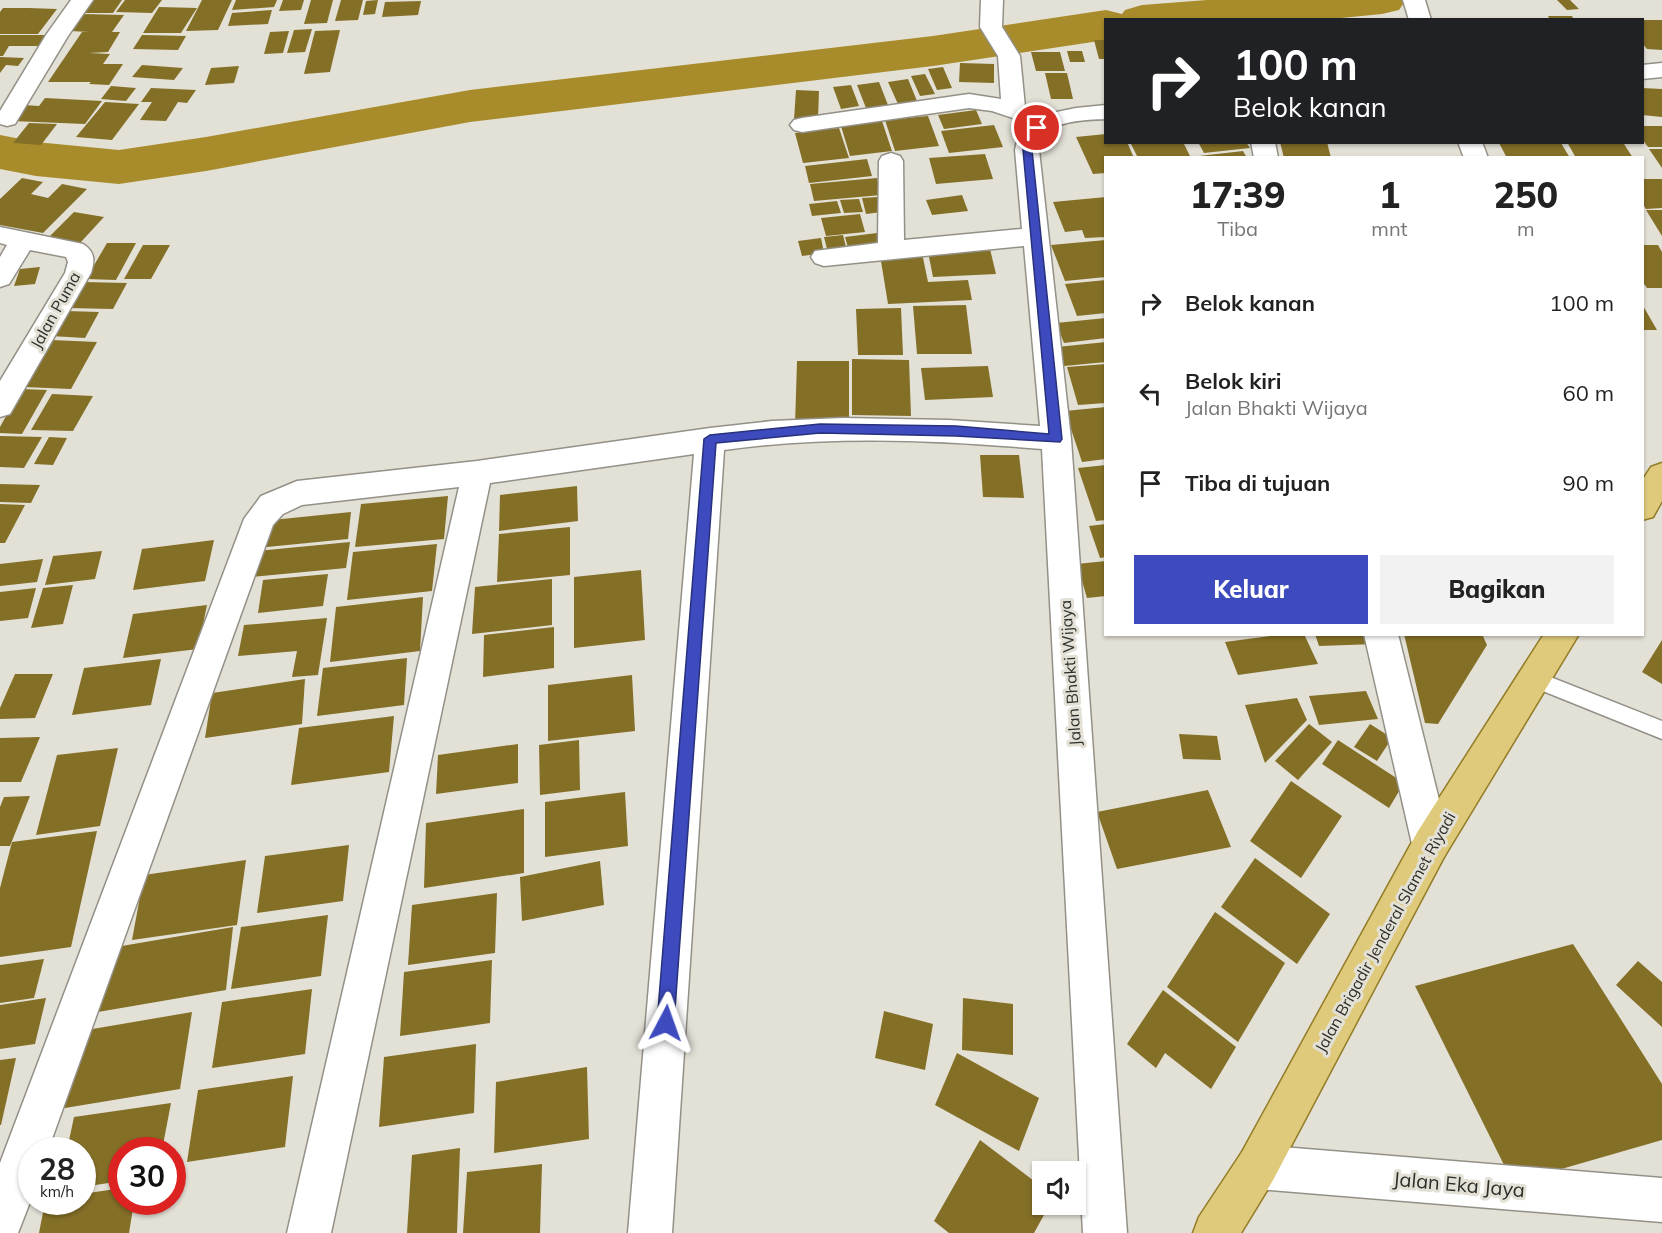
<!DOCTYPE html>
<html lang="id">
<head>
<meta charset="utf-8">
<style>
  :root { --surface:#fff; --page:#f2f2f2; --text:#222; --muted:#767676; --accent:#3d4bbf }
  body { margin:0; font-family:Mulish,sans-serif; background:var(--page); color:var(--text); height:100vh; display:flex; flex-direction:column; font-size:22px; white-space:nowrap }
  * { box-sizing:border-box; margin:0 }
  p { font-size:20px; color:var(--muted) }
  .icon { flex:none; width:33px; height:33px; fill:none; stroke:currentColor; stroke-width:2; stroke-linecap:round; stroke-linejoin:round }
  .map { position:relative; flex:1; overflow:hidden }
  .drawer { position:absolute; left:1104px; top:156px; width:540px; height:480px; display:flex; flex-direction:column; background:var(--surface); border-radius:0px; box-shadow:0 2px 4px #0004 }
  .drawer>* { flex:none }
  .hud { position:absolute; left:1104px; top:18px; width:540px; height:126px; border-radius:0px; box-shadow:0 2px 4px #0004; background:#202124; color:#fff; overflow:hidden }
  .buttons { position:absolute; left:1032px; top:1161px; display:grid; gap:12px }
  .buttons a { display:grid; place-items:center; width:54px; height:54px; border-radius:0px; background:var(--surface); box-shadow:0 2px 4px #0004; font-size:30px }
  .speed { position:absolute; left:18px; top:1137px; display:flex; gap:12px; font-size:30px; font-weight:700; text-align:center }
  .speed>* { display:grid; place-content:center; width:78px; height:78px; border-radius:50%; background:var(--surface); box-shadow:0 2px 4px #0004; line-height:1 }
  .speed small { font-size:15px; font-weight:400 }
  .speed .limit { border:9px solid #d22; background:#fff; color:#111 }
  .pin { position:absolute; display:grid; place-items:center; width:51px; height:51px; color:#fff; margin:-26px; border:3px solid #fff; border-radius:50%; box-shadow:0 2px 6px #0007 }
  .me { position:absolute; width:66px; margin:-33px; rotate:4deg; stroke-linejoin:round; filter:drop-shadow(0 0 4px #0008) }
  .turn { display:flex; align-items:center; gap:21px; height:126px; padding:0 30px; font-size:27px }
  .turn .icon { width:78px; height:78px; stroke-width:2.5 }
  .turn b { display:block; font-size:42px; line-height:51px }
  .eta { display:flex; justify-content:space-evenly; align-items:center; height:102px; text-align:center }
  .eta b { font-size:36px; font-weight:800; line-height:42px }
  .cta { display:flex; gap:12px; margin-top:auto; padding:12px 30px }
  .cta a { flex:1; height:69px; border-radius:0px; background:var(--accent); color:#fff; font-size:24px; font-weight:800; line-height:69px; text-align:center }
  .cta a+a { background:var(--page); color:var(--text) }
  ul { padding:0; list-style:none }
  li { display:flex; align-items:center; gap:18px; height:90px; padding:0 30px }
  li div { flex:1 }
  li b { display:block; font-size:22px }
  li em { font-style:normal }
  .map>svg:first-child { display:block }
</style>
</head>
<body>
<div class="map">
<svg width="1662" height="1233" viewBox="0 0 1662 1233">
  <rect width="100%" height="100%" fill="#e3e0d6"/>
  <g fill="none" stroke-linecap="round" stroke-linejoin="round">
    <path fill="#a88c2b" fill-rule="evenodd" d="M1207 0H1406L1399 10 1382 14 1321 20H1106V40L933 66 470 122 206 171 119 184 36 176 0 169V135L36 142 119 150 206 137 470 90 933 36 1106 10 1122 14 1125 10 1142 5Z"/>
  </g>
  <g fill="#846f27">
    <path d="M94 0H122L113 13H85Z"/>
    <path d="M125 0H162L152 13 116 12Z"/>
    <path d="M202 0H232L218 30 186 31Z"/>
    <path d="M236 0H277L274 7 232 10Z"/>
    <path d="M283 0H304L301 10 279 11Z"/>
    <path d="M311 0H333L327 23 304 24Z"/>
    <path d="M341 0H363L358 20 335 21Z"/>
    <path d="M378 0 375 14 363 15 366 1Z"/>
    <path d="M1557 0H1570L1579 9 1567 10Z"/>
    <path d="M421 1 418 15 382 17 385 2Z"/>
    <path d="M159 7 197 8 181 33H143Z"/>
    <path d="M3 8H29L57 9 38 34H0V12Z"/>
    <path d="M272 10 268 24 228 26 232 13Z"/>
    <path d="M83 14 124 15 112 32H120L108 52 89 53 110 54 103 64H123L109 85 89 84 91 82H48L82 32H89L70 31Z"/>
    <path d="M1548 16H1572L1574 20H1550Z"/>
    <path d="M1642 20H1662V50L1647 49 1642 43Z"/>
    <path d="M312 29 305 52 287 53 294 30Z"/>
    <path d="M340 30 330 72 304 74 315 31Z"/>
    <path d="M289 31 283 53 264 54 270 32Z"/>
    <path d="M0 35H52L45 46H9L3 56H0Z"/>
    <path d="M142 35 186 36 178 50 133 49Z"/>
    <path d="M1094 40H1106V59H1099Z"/>
    <path d="M1067 51H1082L1085 62H1070Z"/>
    <path d="M1031 52H1060L1065 71H1036Z"/>
    <path d="M0 57 24 58 18 66 6 65 0 73Z"/>
    <path d="M960 63 994 64V83L959 82Z"/>
    <path d="M142 65 183 68 174 80 132 77Z"/>
    <path d="M239 66 234 83 205 85 211 68Z"/>
    <path d="M943 67 952 88 937 90 928 69Z"/>
    <path d="M1045 73H1067L1073 99H1051Z"/>
    <path d="M925 74 935 94 920 96 911 76Z"/>
    <path d="M908 79 917 101 898 104 888 82Z"/>
    <path d="M879 82 888 105 866 108 857 85Z"/>
    <path d="M851 85 859 106 841 109 833 87Z"/>
    <path d="M111 86 136 88 126 101 101 99Z"/>
    <path d="M151 88 196 90 187 103 178 102 166 121 140 120 152 102H141Z"/>
    <path d="M1642 88 1662 89V117L1642 115Z"/>
    <path d="M796 90 819 91 818 119H794Z"/>
    <path d="M45 98 102 101 85 124 12 121 24 105 39 106Z"/>
    <path d="M105 102 139 104 112 140 76 137Z"/>
    <path d="M976 110 982 124 944 129 938 115Z"/>
    <path d="M928 116 939 146 895 151 885 120Z"/>
    <path d="M882 121 892 151 850 156 841 126Z"/>
    <path d="M29 123 57 124 41 145 13 143Z"/>
    <path d="M994 125 1003 147 949 153 941 131Z"/>
    <path d="M1642 126H1662V147H1648L1642 139Z"/>
    <path d="M839 128 849 158 803 163 795 133Z"/>
    <path d="M1106 134V142H1127L1134 158H1106V173L1093 174 1076 137Z"/>
    <path d="M1130 142H1183L1191 158H1138Z"/>
    <path d="M1198 142H1246L1250 148 1204 153Z"/>
    <path d="M1280 142H1327L1331 158H1284Z"/>
    <path d="M1567 142 1624 144 1633 158H1576Z"/>
    <path d="M1499 143H1561L1570 158H1507Z"/>
    <path d="M1649 149H1662V168Z"/>
    <path d="M1243 151 1247 158H1199V156Z"/>
    <path d="M985 154 993 179 936 184 929 158Z"/>
    <path d="M867 159 872 176 809 183 805 166Z"/>
    <path d="M22 178 43 182 31 194 48 198 62 184 87 189 43 233 0 225V199Z"/>
    <path d="M877 178 881 195 814 201 810 184Z"/>
    <path d="M1642 179H1662V208L1646 209 1642 203Z"/>
    <path d="M962 195 968 211 932 215 926 200Z"/>
    <path d="M878 197 882 212 866 214 862 198Z"/>
    <path d="M1106 197V237L1085 238 1082 230 1065 232 1053 202Z"/>
    <path d="M859 199 863 212 844 213 840 200Z"/>
    <path d="M837 201 841 213 812 216 809 204Z"/>
    <path d="M1646 210H1662V236Z"/>
    <path d="M74 212 104 217 80 243 49 237Z"/>
    <path d="M860 214 865 232 826 236 821 218Z"/>
    <path d="M877 233 881 247 849 251 845 237Z"/>
    <path d="M843 235 847 251 828 253 824 237Z"/>
    <path d="M821 238 824 253 802 256 798 241Z"/>
    <path d="M1106 240V277L1065 281 1051 245Z"/>
    <path d="M107 243H136L116 280 86 279Z"/>
    <path d="M143 245H170L151 279H124Z"/>
    <path d="M1642 245H1658L1662 252V288H1647L1642 281Z"/>
    <path d="M990 249 996 274 933 277 928 252Z"/>
    <path d="M922 253 928 282 968 280 972 300 888 304 880 255Z"/>
    <path d="M40 267 35 284 14 286 20 269Z"/>
    <path d="M1106 280V313L1077 316 1065 284Z"/>
    <path d="M84 282 127 283 113 309 68 308Z"/>
    <path d="M1642 304 1657 330H1642Z"/>
    <path d="M966 305 972 354H917L913 306Z"/>
    <path d="M901 308 903 355H858L856 309Z"/>
    <path d="M66 311 99 312 85 338 51 336Z"/>
    <path d="M1106 318V338L1064 343 1056 323Z"/>
    <path d="M51 340 97 342 71 389 24 387Z"/>
    <path d="M1106 342V362L1064 366 1057 347Z"/>
    <path d="M852 359 909 360 911 416 852 415Z"/>
    <path d="M797 361H849V426L795 425Z"/>
    <path d="M1106 364V403L1078 405 1067 367Z"/>
    <path d="M988 366 993 397 925 400 921 368Z"/>
    <path d="M21 389 47 390 22 434 0 433V427Z"/>
    <path d="M52 394 93 396 73 431 31 430Z"/>
    <path d="M1106 407V459L1082 462 1065 411Z"/>
    <path d="M0 436 42 437 24 468 0 467Z"/>
    <path d="M49 437 67 438 53 465 34 464Z"/>
    <path d="M980 455H1019L1024 498 983 497Z"/>
    <path d="M1106 465V520L1096 521 1078 468Z"/>
    <path d="M0 484 40 485 31 503 0 502Z"/>
    <path d="M577 486 578 521 499 531 500 495Z"/>
    <path d="M448 496 444 539 355 547 361 504Z"/>
    <path d="M0 504 25 505 5 543H0Z"/>
    <path d="M351 512 348 539 257 548 262 521Z"/>
    <path d="M1106 524V557L1100 558 1089 526Z"/>
    <path d="M570 527V575L497 582 499 534Z"/>
    <path d="M214 540 205 581 133 590 142 549Z"/>
    <path d="M350 542 346 568 252 577 257 551Z"/>
    <path d="M437 544 432 591 347 600 353 552Z"/>
    <path d="M102 551 95 579 45 585 53 556Z"/>
    <path d="M43 559 37 582 0 586V564Z"/>
    <path d="M1106 561V596L1087 598 1077 564Z"/>
    <path d="M641 570 645 640 574 648V577Z"/>
    <path d="M328 574 323 606 258 613 263 580Z"/>
    <path d="M552 579V625L472 634 475 587Z"/>
    <path d="M73 585 63 624 31 628 43 588Z"/>
    <path d="M36 588 28 618 0 621V592Z"/>
    <path d="M423 597 420 651 330 662 336 607Z"/>
    <path d="M207 605 198 649 123 658 133 614Z"/>
    <path d="M327 618 318 675 292 677 297 651 238 656 244 625Z"/>
    <path d="M554 627V668L483 677 484 635Z"/>
    <path d="M1286 634H1304L1318 664 1238 675 1225 642Z"/>
    <path d="M1315 634H1373L1376 644 1319 646Z"/>
    <path d="M1404 634H1482L1487 645 1438 724 1425 723Z"/>
    <path d="M1662 640V684L1642 672Z"/>
    <path d="M407 658 404 705 317 716 323 668Z"/>
    <path d="M161 659 151 705 72 715 84 668Z"/>
    <path d="M15 674H53L35 718 0 719V708Z"/>
    <path d="M632 675 635 731 548 741V685Z"/>
    <path d="M305 679 302 724 205 738 212 693Z"/>
    <path d="M1366 691 1378 719 1319 725 1309 696Z"/>
    <path d="M1297 698 1307 720 1265 763 1245 705Z"/>
    <path d="M394 716 389 772 291 785 299 728Z"/>
    <path d="M1309 724 1332 742 1298 780 1275 761Z"/>
    <path d="M1370 724 1392 738 1377 761 1354 747Z"/>
    <path d="M1179 734 1217 736 1221 760 1183 759Z"/>
    <path d="M40 737 21 782H0V738Z"/>
    <path d="M579 740 580 790 540 795 539 745Z"/>
    <path d="M1338 740 1404 783 1389 808 1322 764Z"/>
    <path d="M518 744V783L436 794 438 755Z"/>
    <path d="M118 748 100 826 36 835 57 755Z"/>
    <path d="M1291 781 1342 816 1301 878 1250 841Z"/>
    <path d="M1208 790 1231 847 1117 869 1097 812Z"/>
    <path d="M625 792 628 846 545 857V802Z"/>
    <path d="M30 796 10 846H0V807L4 797Z"/>
    <path d="M524 809V873L424 888 426 823Z"/>
    <path d="M97 831 71 947 0 957V888L12 842Z"/>
    <path d="M349 845 343 901 257 913 265 856Z"/>
    <path d="M1255 858 1330 914 1297 964 1221 907Z"/>
    <path d="M246 860 237 925 132 940 144 875Z"/>
    <path d="M600 861 604 905 522 921 520 877Z"/>
    <path d="M497 893 495 953 408 965 412 905Z"/>
    <path d="M1215 912 1285 963 1238 1042 1167 987Z"/>
    <path d="M328 915 321 976 231 989 241 927Z"/>
    <path d="M233 927 226 990 98 1012 110 948Z"/>
    <path d="M1573 944 1662 1084V1140L1513 1183 1415 986Z"/>
    <path d="M44 959 34 998 0 1003V965Z"/>
    <path d="M492 960 490 1023 400 1036 404 972Z"/>
    <path d="M1638 961 1662 982V1027L1616 985Z"/>
    <path d="M312 989 305 1054 212 1068 222 1002Z"/>
    <path d="M1163 990 1236 1047 1211 1089 1165 1053 1156 1068 1127 1044Z"/>
    <path d="M46 998 35 1044 0 1049V1005Z"/>
    <path d="M963 998 1013 1004V1055L962 1050Z"/>
    <path d="M884 1011 933 1024 925 1070 875 1058Z"/>
    <path d="M192 1012 180 1089 59 1109 75 1032Z"/>
    <path d="M476 1044 474 1113 379 1127 384 1057Z"/>
    <path d="M957 1053 1039 1098 1019 1151 935 1105Z"/>
    <path d="M16 1058 1 1125H0V1060Z"/>
    <path d="M587 1067 589 1139 494 1153 496 1082Z"/>
    <path d="M293 1076 285 1147 187 1162 198 1090Z"/>
    <path d="M171 1103 162 1150H122V1181L82 1187V1150H67L74 1117Z"/>
    <path d="M980 1140 1042 1187V1204H1050L1034 1233H949L934 1221Z"/>
    <path d="M460 1148 457 1233H407L412 1155Z"/>
    <path d="M542 1164 540 1233H463L467 1172Z"/>
    <path d="M122 1188V1202H134L129 1233H39L45 1202H82V1194Z"/>
  </g>
  <g fill="none" stroke-linecap="round" stroke-linejoin="round">
    <g stroke="#939087" stroke-width="3">
      <path id="lane" d="M1535 671 1662 721V739L1528 685 1526 679 1528 673Z"/>
    </g>
    <g stroke="#939087" stroke-width="3">
      <g id="street">
        <path d="M71 0H93L68 36 15 124 7 126 0 124V111L46 35Z"/>
        <path d="M981 0H1003L1002 27 1020 56 1025 107 1047 114 1076 108 1106 105V119C1084 120 1057 120 1041 137L1039 150 1071 439 1127 1233H1083L1042 449C936 440 830 435 724 450L672 1233H628L694 454 490 483 331 1233H287L459 487 302 505 283 514 273 525 48 1150H32V1197L18 1233H0V1163L244 519 261 496 297 481 477 461 710 428 772 421 843 418 949 420 1040 426 1024 246 824 266 815 263 811 257 815 251 878 243 879 161 882 156 891 153 900 156 903 161 904 240 1022 229 1015 150 1018 136 1028 123 992 111 969 108 802 132 794 130 790 125 794 120 802 118 969 94 1001 99 998 56 980 27Z"/>
        <path d="M1403 0H1425L1431 20H1409Z"/>
        <path d="M1662 63V77L1642 79V65Z"/>
        <path d="M1251 142H1275L1278 158H1254Z"/>
        <path d="M1458 142H1482L1488 158H1464Z"/>
        <path d="M0 227 83 244C95 252 95 260 91 273L10 414 0 417V381L65 273 68 262 66 257 30 250 9 284 0 287V257L7 245 0 243Z"/>
        <path d="M1364 634H1398L1450 844 1444 857 1431 862 1418 857 1412 844Z"/>
        <path d="M1257 1145 1662 1178V1222L1257 1189 1242 1182 1235 1167 1242 1152Z"/>
      </g>
    </g>
    <g stroke="#937c26" stroke-width="3">
      <g id="primary">
        <path d="M1662 463V501L1653 517 1642 520V481L1651 467Z"/>
        <path d="M1544 634H1579L1444 857 1272 1182 1241 1233H1193L1199 1217 1242 1152 1418 831Z"/>
      </g>
    </g>
    <use href="#lane" fill="#fff" fill-rule="evenodd"/>
    <use href="#street" fill="#fff" fill-rule="evenodd"/>
    <use href="#primary" fill="#dfca7c" fill-rule="evenodd"/>
  </g>
  <path fill="#3d4bbf" stroke="#28317c" stroke-width="1.5" d="M1037 125 1042 128 1035 137 1032 150 1062 439 1060 442 956 436 820 433 716 443 674 1023 672 1029 666 1031 660 1029 657 1023 704 439 710 435 820 424 956 426 1049 434 1023 150 1025 136Z"/>
  <g text-anchor="middle" dominant-baseline="central" stroke-width="6" stroke-linejoin="round" paint-order="stroke">
    <g font-size="16" fill="#2e2d29" stroke="#e3e0d6">
      <text transform="translate(55 310) rotate(-61)">Jalan Puma</text>
      <text transform="translate(1070 673) rotate(-94)">Jalan Bhakti Wijaya</text>
      <text transform="translate(1385 932) rotate(-61)">Jalan Brigadir Jenderal Slamet Riyadi</text>
    </g>
    <g font-size="20" fill="#2e2d29" stroke="#e3e0d6">
      <text transform="translate(1459 1184) rotate(5)">Jalan Eka Jaya</text>
    </g>
  </g>
</svg>
<div class="buttons">
<a><svg class="icon" aria-label="sound" viewBox="0 0 24 24"><path d="M4 9h4l5-4v14l-5-4H4zM17 9q2 3 0 6"/></svg></a>
</div>
<div class="speed"><div>28<small>km/h</small></div><div class="limit">30</div></div>
<div class="pin" style="left:1037px;top:128px;background:#d93025"><svg class="icon" aria-label="arrive" viewBox="0 0 24 24"><path d="M6 21V4h12l-3 4 3 4H6"/></svg></div>
<svg class="me" style="left:666px;top:1023px" viewBox="-20 -20 40 40"><path d="M0-17L14 15 0 8-14 15z" fill="#3d4bbf" stroke="#fff" stroke-width="4"/></svg>
<div class="hud">
<div class="turn"><svg class="icon" aria-label="right" viewBox="0 0 24 24"><path d="M7 20v-9h11M14 6l5 5-5 5"/></svg><div><b>100 m</b>Belok kanan</div></div>
</div>
<section class="drawer">
<div class="eta">
<div><b>17:39</b><p>Tiba</p></div>
<div><b>1</b><p>mnt</p></div>
<div><b>250</b><p>m</p></div>
</div>
<ul>
<li><svg class="icon" aria-label="right" viewBox="0 0 24 24"><path d="M7 20v-9h11M14 6l5 5-5 5"/></svg><div><b>Belok kanan</b></div><em>100 m</em></li>
<li><svg class="icon" aria-label="left" viewBox="0 0 24 24"><path d="M17 20v-9H6M10 6l-5 5 5 5"/></svg><div><b>Belok kiri</b><p>Jalan Bhakti Wijaya</p></div><em>60 m</em></li>
<li><svg class="icon" aria-label="arrive" viewBox="0 0 24 24"><path d="M6 21V4h12l-3 4 3 4H6"/></svg><div><b>Tiba di tujuan</b></div><em>90 m</em></li>
</ul>
<div class="cta"><a>Keluar</a><a>Bagikan</a></div>
</section>
</div>
</body>
</html>
